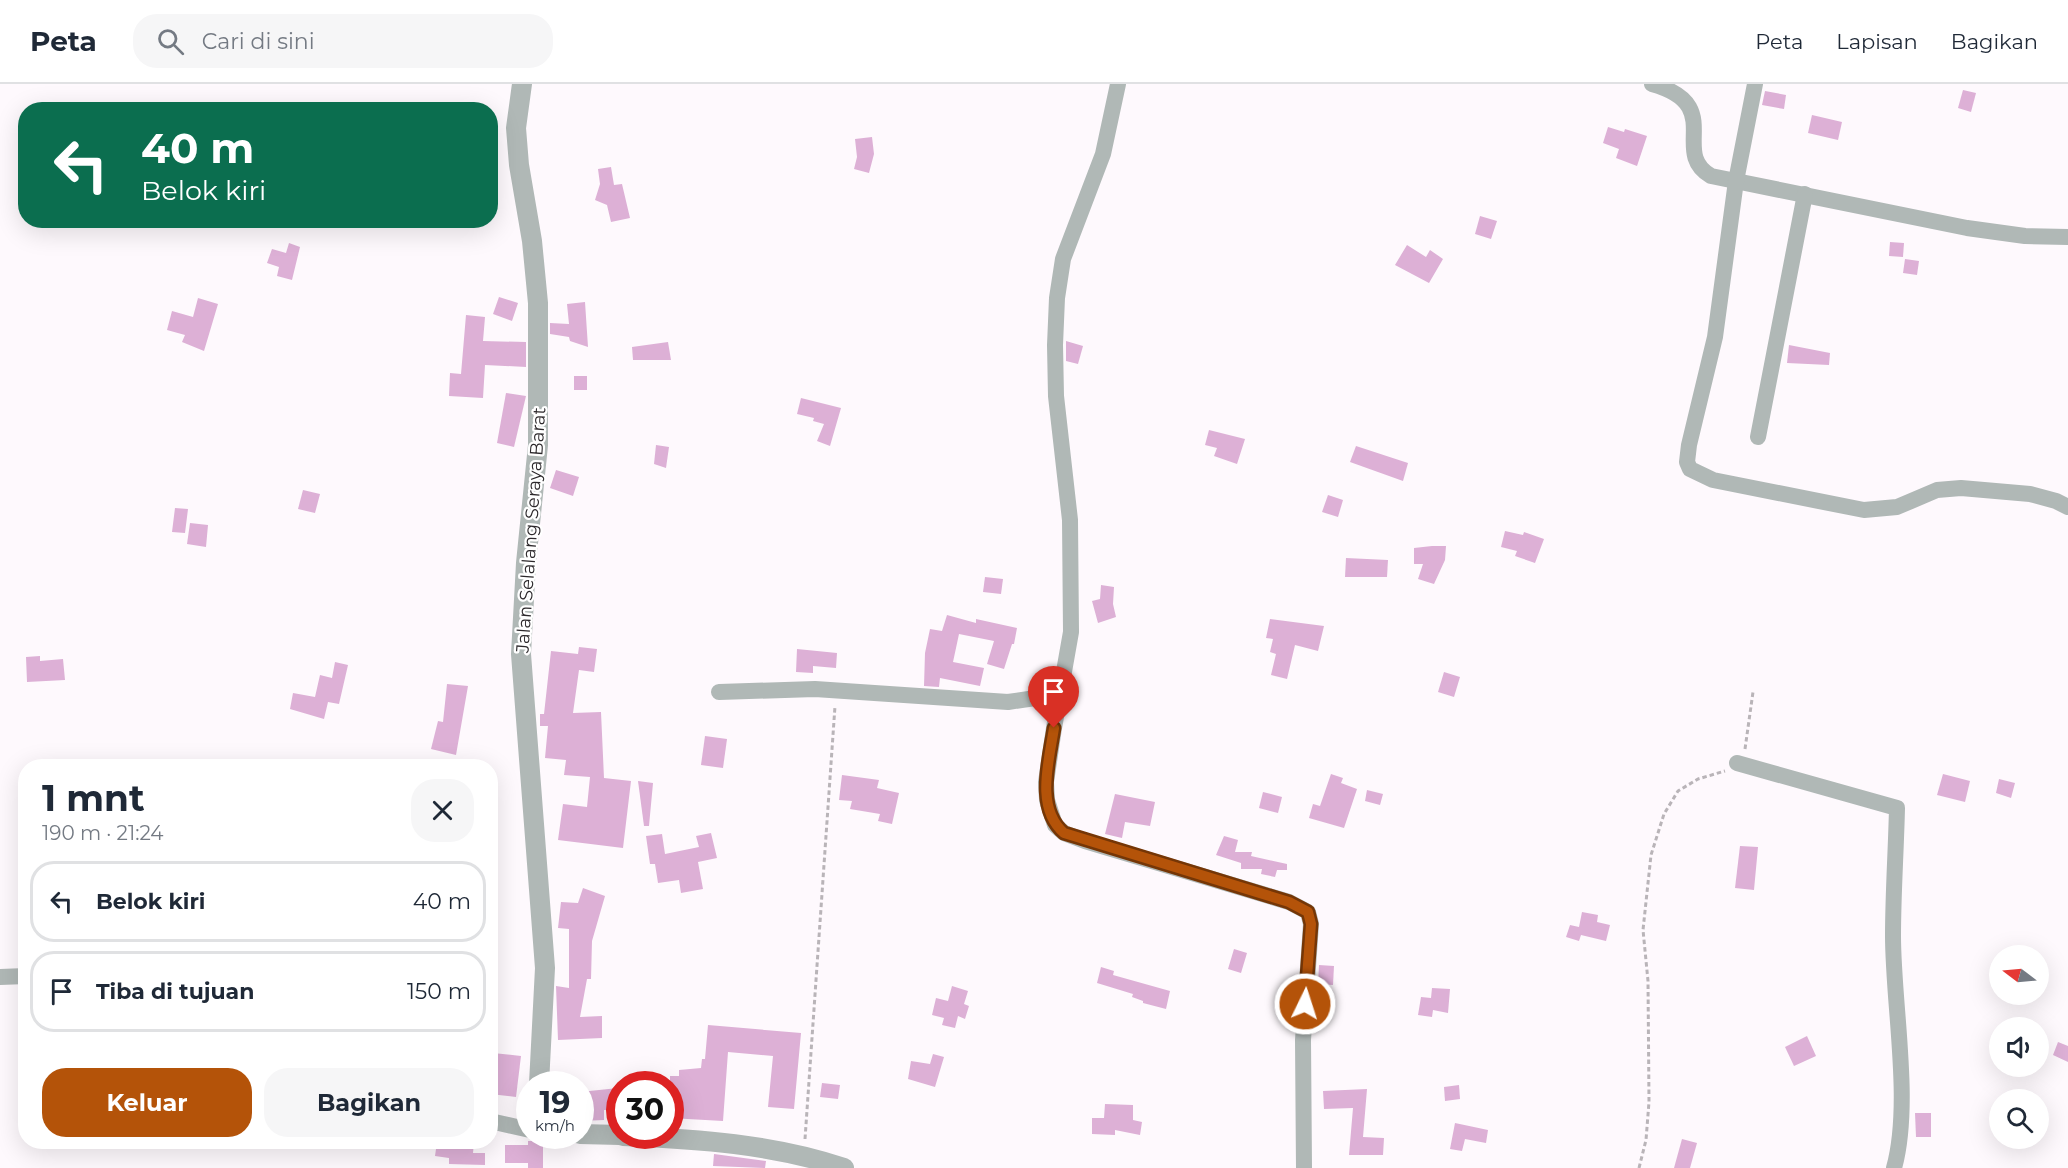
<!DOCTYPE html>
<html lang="id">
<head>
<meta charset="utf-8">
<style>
  :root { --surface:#fff; --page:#f6f6f7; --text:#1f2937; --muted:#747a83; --line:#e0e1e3; --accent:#b45309 }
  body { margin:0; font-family:Montserrat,sans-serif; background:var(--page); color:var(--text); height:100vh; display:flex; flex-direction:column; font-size:22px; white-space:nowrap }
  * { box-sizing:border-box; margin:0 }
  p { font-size:20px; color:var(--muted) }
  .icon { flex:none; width:33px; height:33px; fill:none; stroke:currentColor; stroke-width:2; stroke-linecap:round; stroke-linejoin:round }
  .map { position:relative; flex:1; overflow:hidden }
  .side { position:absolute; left:18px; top:675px; width:480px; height:390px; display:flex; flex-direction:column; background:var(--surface); border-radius:24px; box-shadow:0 6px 24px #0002 }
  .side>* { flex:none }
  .hud { position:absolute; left:18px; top:18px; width:480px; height:126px; border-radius:24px; box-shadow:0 6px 24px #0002; background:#0b6e4f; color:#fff; overflow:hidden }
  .needle { width:39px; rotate:286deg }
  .buttons { position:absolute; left:1989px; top:861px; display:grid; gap:12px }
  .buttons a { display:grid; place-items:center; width:60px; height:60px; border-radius:50%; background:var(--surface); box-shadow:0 6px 24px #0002; font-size:30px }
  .speed { position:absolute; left:516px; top:987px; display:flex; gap:12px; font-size:30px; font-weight:700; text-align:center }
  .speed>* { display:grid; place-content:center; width:78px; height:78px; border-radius:50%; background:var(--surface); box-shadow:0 6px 24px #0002; line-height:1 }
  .speed small { font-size:15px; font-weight:400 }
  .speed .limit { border:9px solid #d22; background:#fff; color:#111 }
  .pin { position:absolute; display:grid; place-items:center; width:51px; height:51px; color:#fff; margin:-62px -26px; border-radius:50% 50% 50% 0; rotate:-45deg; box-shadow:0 0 6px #0007 }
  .pin .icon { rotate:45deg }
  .me { position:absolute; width:66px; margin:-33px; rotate:4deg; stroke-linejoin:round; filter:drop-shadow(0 0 4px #0008) }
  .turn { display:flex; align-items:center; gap:21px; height:126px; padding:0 24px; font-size:27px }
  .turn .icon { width:78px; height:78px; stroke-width:2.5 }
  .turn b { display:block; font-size:42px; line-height:51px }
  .round { display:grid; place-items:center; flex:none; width:63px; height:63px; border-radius:24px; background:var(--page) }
  .headline { display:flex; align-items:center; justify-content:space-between; height:102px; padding:0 24px }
  h1 { font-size:36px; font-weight:700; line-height:45px }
  .button { display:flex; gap:12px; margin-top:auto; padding:12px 24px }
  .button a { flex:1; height:69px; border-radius:24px; background:var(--accent); color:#fff; font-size:24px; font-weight:700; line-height:69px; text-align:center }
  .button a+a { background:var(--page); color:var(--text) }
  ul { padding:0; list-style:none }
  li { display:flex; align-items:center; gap:18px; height:81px; margin:0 12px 9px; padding:0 12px; border:3px solid var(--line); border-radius:24px }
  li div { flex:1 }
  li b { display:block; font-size:22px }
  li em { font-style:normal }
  header { display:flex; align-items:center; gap:36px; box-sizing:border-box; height:84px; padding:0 30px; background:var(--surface); border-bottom:2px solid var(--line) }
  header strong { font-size:28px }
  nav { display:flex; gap:33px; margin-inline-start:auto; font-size:21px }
  .search { width:420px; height:54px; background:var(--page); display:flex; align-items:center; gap:15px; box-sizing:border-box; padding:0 21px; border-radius:24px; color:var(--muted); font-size:22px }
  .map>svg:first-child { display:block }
</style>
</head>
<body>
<header>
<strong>Peta</strong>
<div class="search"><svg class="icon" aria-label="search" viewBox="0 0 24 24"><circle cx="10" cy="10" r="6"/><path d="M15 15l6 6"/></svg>Cari di sini</div>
<nav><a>Peta</a><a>Lapisan</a><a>Bagikan</a></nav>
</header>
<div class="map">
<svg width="2068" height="1084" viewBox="0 0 2068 1084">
  <rect width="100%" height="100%" fill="#fef9fd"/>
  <g fill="#ddb0d6">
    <path d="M1963 6 1976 9 1971 28 1958 24Z"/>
    <path d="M1765 7 1786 11 1784 25 1762 21Z"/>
    <path d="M1812 31 1842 38 1838 56 1808 49Z"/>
    <path d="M1608 43 1624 48 1625 45 1647 52 1637 82 1616 74 1619 65 1603 59Z"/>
    <path d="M872 53 874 70 869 89 854 85 857 73 855 55Z"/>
    <path d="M611 83 614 101 622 100 630 134 611 138 607 121 595 116 600 100 598 85Z"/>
    <path d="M1480 132 1497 137 1491 155 1475 150Z"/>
    <path d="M1890 158 1904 159 1903 173 1889 172Z"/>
    <path d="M289 159 300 163 292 196 277 192 279 183 267 179 272 165 286 169Z"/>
    <path d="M1407 161 1426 173 1430 166 1443 175 1429 199 1395 181Z"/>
    <path d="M1905 175 1919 177 1917 191 1903 189Z"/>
    <path d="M499 213 518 219 512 237 493 230Z"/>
    <path d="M198 214 218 220 204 267 182 258 185 251 167 246 172 227 193 233Z"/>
    <path d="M585 218 588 263 570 257 569 253 550 250V239L569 240 567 220Z"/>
    <path d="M466 231 485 233 483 257 526 258V283L485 281 483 314 449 312 450 289 461 290Z"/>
    <path d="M1066 257 1083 262 1078 280 1066 277Z"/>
    <path d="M668 258 671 276H633L632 263Z"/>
    <path d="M1789 261 1830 269 1829 281 1787 279Z"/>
    <rect x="574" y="292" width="13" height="14"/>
    <path d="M506 309 526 312 514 363 497 359Z"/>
    <path d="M801 314 841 324 830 362 817 357 824 340 813 337 814 334 797 330Z"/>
    <path d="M1209 346 1245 355 1237 380 1214 372 1217 364 1205 361Z"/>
    <path d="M656 361 669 363 666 384 654 380Z"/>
    <path d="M1356 362 1408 379 1403 397 1350 378Z"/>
    <path d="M556 386 579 393 573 412 550 404Z"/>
    <path d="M303 406 320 410 315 429 298 425Z"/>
    <path d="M1328 411 1343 416 1338 433 1322 428Z"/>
    <path d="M175 424 188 425 185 449 172 448Z"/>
    <path d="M190 439 208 441 206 463 187 460Z"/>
    <path d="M1505 447 1523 451 1524 448 1544 455 1535 479 1515 472 1517 467 1501 463Z"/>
    <path d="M1432 462H1446L1445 476 1434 500 1418 495 1423 480H1414V464Z"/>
    <path d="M1346 474 1388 476 1387 493H1345Z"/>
    <path d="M985 493 1003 495 1001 510 983 508Z"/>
    <path d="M1101 501 1114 503 1113 520 1116 533 1098 539 1092 517 1100 515Z"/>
    <path d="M947 531 976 539V535L1017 544 1014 560H1012L1004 585 987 580 994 557 959 550 953 578 984 584 980 602 940 594 939 603 924 602 925 569 930 545 942 547Z"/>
    <path d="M1270 535 1324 542 1318 567 1295 561 1287 595 1271 591 1276 570 1270 568 1273 555 1266 554Z"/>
    <path d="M579 563 597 565 594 588 579 586 573 629 601 628 604 694 631 697 623 764 558 756 563 720 587 723 590 693 564 691 566 676 545 674 548 642H540V630H544L551 567 578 570Z"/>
    <path d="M797 565 837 569 836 584 813 582V589L796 588Z"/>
    <path d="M40 572V577L63 575 65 596 27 598 26 573Z"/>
    <path d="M335 578 348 581 339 620 328 618 324 635 290 625 293 609 315 613 320 591 332 594Z"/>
    <path d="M1444 588 1460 593 1454 613 1438 608Z"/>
    <path d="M447 600 468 602 456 671 431 665 438 637 443 638Z"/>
    <path d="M705 652 727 655 723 684 701 681Z"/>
    <path d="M1331 690 1343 694 1341 699 1357 705 1344 744 1309 734 1313 720 1320 722Z"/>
    <path d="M1943 690 1970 697 1965 718 1937 711Z"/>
    <path d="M842 691 879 696 877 704 899 709 892 740 878 737 880 730 850 725 852 717 839 716Z"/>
    <path d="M1999 695 2015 699 2011 714 1996 709Z"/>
    <path d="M638 697 653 699 649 742H644Z"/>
    <path d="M1367 706 1383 710 1380 721 1365 717Z"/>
    <path d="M1263 708 1282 713 1278 729 1259 724Z"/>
    <path d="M1115 710 1155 718 1150 742 1125 738 1122 754 1105 750Z"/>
    <path d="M711 749 717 774 698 778 703 805 681 809 679 796 658 799 655 780H650L646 752 662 750 665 770 699 763 696 752Z"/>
    <path d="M1224 752 1238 756 1235 768H1252L1251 772 1287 780V786H1277L1275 793 1261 790 1262 785H1241V779L1216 771Z"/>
    <path d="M1740 762 1758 763 1754 806 1735 804Z"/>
    <path d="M583 804 605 812 592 857 591 895H587L580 933 602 932V954L558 956 556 902 569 904V845L558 844 561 818 578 819Z"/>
    <path d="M1582 828 1598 831 1597 838 1610 841 1606 857 1581 851 1579 857 1566 853 1570 841 1579 843Z"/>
    <path d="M1234 865 1247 869 1241 889 1228 885Z"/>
    <path d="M1319 881 1334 882 1333 901 1318 900Z"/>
    <path d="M1101 883 1114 887 1113 891 1170 907 1166 925 1143 919V917L1132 913 1133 910 1097 899Z"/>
    <path d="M952 902 968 907 964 920 969 922 965 935 958 932 955 944 942 941 944 934 932 931 936 914 948 917Z"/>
    <path d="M1432 904 1450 905 1448 929 1433 926 1432 933 1418 931 1421 913 1431 914Z"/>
    <path d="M708 941 801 949 794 1025 768 1023 773 972 728 968 723 1037 670 1034V992H679V986L701 984 702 975H705Z"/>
    <path d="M1807 952 1816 972 1794 982 1785 963Z"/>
    <path d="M2058 958 2068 962V978L2053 971Z"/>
    <path d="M493 969 521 972 516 1013 490 1010Z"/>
    <path d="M933 970 944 973 935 1003 908 995 911 977 930 980Z"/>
    <path d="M822 999 840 1001 838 1015 820 1013Z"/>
    <path d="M1459 1001 1460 1015 1445 1017 1444 1003Z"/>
    <path d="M618 1004 620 1025 604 1026V1036L580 1037V1008Z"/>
    <path d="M1367 1005 1363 1053 1384 1054 1383 1071H1349L1353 1024 1324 1025 1323 1007Z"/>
    <path d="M1105 1020 1133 1021V1036L1142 1038 1140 1051 1115 1046V1051L1092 1050V1034H1104Z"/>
    <path d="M1915 1029H1931V1053H1916Z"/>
    <path d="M1455 1039 1488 1046 1486 1059 1465 1055 1462 1067 1450 1065Z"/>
    <path d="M1682 1055 1697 1059 1690 1084H1674Z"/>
    <path d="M528 1057H543V1084H528V1079H505V1061H528Z"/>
    <path d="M437 1058H474L473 1069H485V1081L449 1080V1074L435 1072Z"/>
    <path d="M714 1070 766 1077 765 1084 713 1082Z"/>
  </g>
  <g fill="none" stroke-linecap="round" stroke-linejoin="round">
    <g stroke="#b9b4b8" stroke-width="3" stroke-dasharray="4.5 3" stroke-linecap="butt">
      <path d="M1745 665 1753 608"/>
      <path d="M805 1055 835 622"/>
      <path d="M1639 1084 1646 1056 1649 1018 1648 897 1643 846 1651 771 1664 730 1678 707 1698 695 1725 687"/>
    </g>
    <g stroke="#b0b8b6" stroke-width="16">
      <path d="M1118 0 1103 70 1063 175 1057 214 1055 261 1056 312 1070 436 1071 548 1054 644 1046 698 1047 716 1055 741 1064 749 1085 757 1289 818 1308 828 1311 840 1303 956 1304 1084"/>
      <path d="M1652 0C1727 21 1669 68 1711 92L1967 144 2025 152 2068 153"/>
      <path d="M1755 0 1736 97 1715 253 1689 361 1687 378 1690 385 1713 396 1864 426 1897 423 1937 406 1961 404 2030 410 2056 417 2068 423"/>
      <path d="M1758 353 1805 110"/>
      <path d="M719 608 815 605 1008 618 1062 610"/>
      <path d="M1737 679 1897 724C1896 767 1893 810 1893 852 1893 921 1912 1019 1894 1084"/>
      <path d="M0 893 26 892"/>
      <path d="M490 1037 530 1046"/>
    </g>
    <g stroke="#b0b8b6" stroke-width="20">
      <path d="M522 0 516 44 519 81 532 157 538 219V361L526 479 521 570 545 884 539 1000"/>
      <path d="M580 1050 620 1051"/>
      <path d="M623 1052C696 1055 774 1060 844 1084"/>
    </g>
  </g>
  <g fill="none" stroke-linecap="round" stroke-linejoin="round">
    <g stroke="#753606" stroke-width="15">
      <path id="route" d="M1054 644C1049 677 1035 724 1064 749L1289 818 1308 828 1311 840 1305 920"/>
    </g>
    <use href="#route" stroke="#b45309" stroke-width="10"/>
  </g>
  <g text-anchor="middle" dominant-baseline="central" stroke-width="4.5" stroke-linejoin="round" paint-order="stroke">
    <g font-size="18" fill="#2c282b" stroke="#fff">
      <text transform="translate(531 446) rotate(-86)">Jalan Selalang Seraya Barat</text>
    </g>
  </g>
</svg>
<div class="buttons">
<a><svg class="needle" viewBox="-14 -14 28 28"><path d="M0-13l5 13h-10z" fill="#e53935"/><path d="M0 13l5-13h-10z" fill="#747a83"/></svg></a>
<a><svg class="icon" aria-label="sound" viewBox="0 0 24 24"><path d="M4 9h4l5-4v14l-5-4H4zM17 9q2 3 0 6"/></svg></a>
<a><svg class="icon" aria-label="search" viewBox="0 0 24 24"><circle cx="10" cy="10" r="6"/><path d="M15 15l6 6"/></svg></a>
</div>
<div class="speed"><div>19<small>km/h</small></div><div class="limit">30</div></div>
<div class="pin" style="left:1054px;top:644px;background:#d93025"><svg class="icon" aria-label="arrive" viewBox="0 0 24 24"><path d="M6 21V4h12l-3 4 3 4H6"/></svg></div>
<svg class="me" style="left:1305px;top:920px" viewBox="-20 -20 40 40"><circle r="17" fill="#b45309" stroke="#fff" stroke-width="3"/><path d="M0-11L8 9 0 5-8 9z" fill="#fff"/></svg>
<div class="hud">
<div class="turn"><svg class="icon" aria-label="left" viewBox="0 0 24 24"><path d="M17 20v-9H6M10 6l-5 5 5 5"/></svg><div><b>40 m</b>Belok kiri</div></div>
</div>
<section class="side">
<div class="headline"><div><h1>1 mnt</h1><p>190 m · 21:24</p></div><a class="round"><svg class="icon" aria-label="close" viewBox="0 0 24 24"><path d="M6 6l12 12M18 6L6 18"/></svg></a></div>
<ul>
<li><svg class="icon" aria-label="left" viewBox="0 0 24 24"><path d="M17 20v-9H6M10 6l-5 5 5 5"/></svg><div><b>Belok kiri</b></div><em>40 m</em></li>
<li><svg class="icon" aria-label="arrive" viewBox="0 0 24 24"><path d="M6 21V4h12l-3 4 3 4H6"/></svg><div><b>Tiba di tujuan</b></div><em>150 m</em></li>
</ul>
<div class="button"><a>Keluar</a><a>Bagikan</a></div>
</section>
</div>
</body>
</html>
